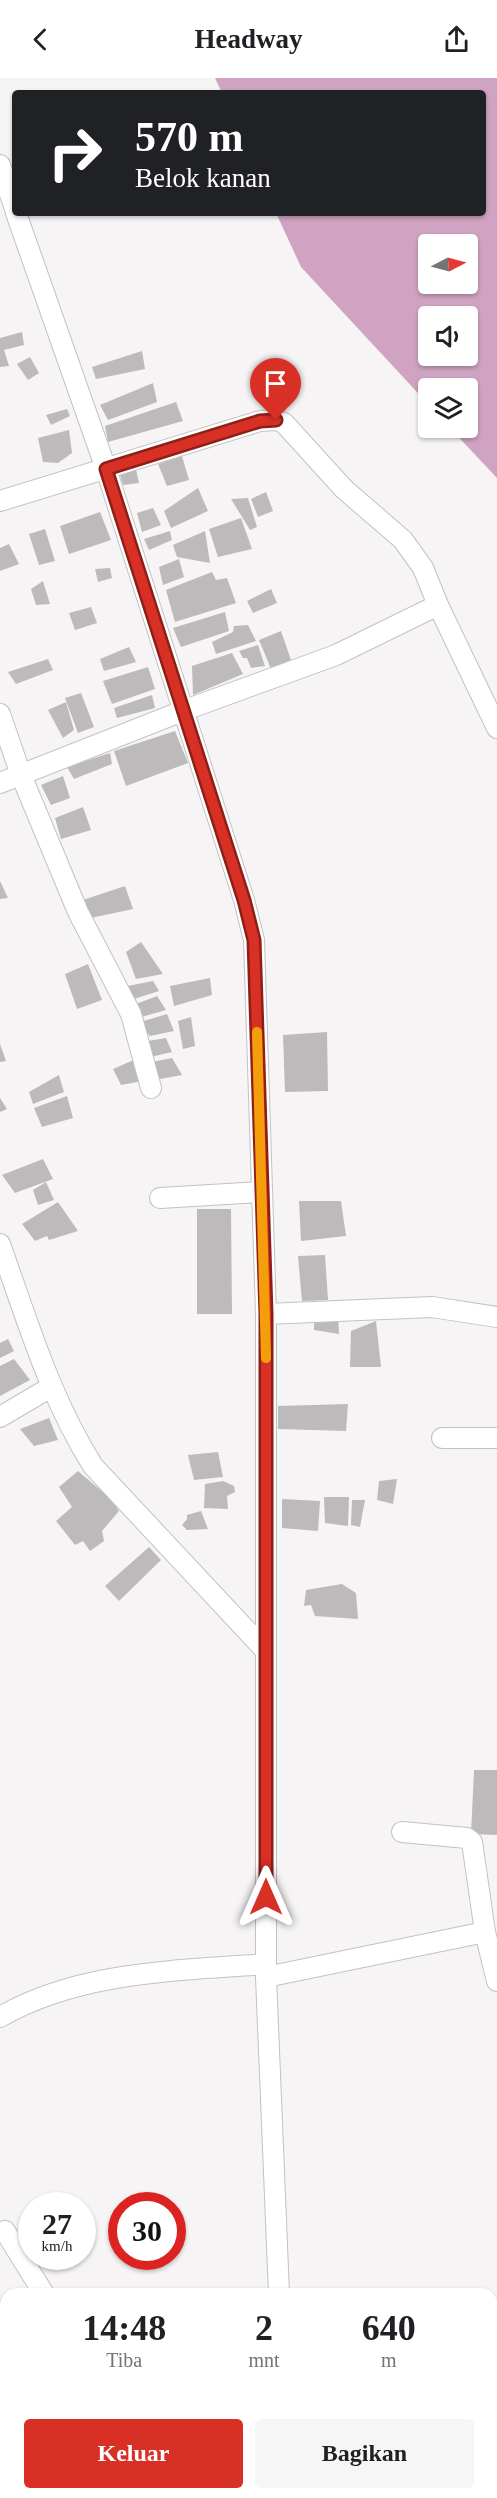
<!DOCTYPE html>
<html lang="id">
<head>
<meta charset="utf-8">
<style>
  :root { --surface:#fff; --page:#f6f6f6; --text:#202124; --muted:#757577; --accent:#d93025 }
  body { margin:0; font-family:Georgia,serif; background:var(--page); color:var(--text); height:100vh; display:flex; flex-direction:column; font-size:22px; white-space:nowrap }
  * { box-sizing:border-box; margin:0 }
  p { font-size:20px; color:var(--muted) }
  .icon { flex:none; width:33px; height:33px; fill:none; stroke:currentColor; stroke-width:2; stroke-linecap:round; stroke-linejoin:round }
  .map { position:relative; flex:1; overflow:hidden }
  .details { position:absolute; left:0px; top:2210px; width:498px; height:212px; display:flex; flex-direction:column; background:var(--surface); border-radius:18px 18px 0 0; box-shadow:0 2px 4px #0004 }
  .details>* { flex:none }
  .guide { position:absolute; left:12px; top:12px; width:474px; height:126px; border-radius:6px; box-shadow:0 2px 4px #0004; background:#202124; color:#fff; overflow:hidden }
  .needle { width:39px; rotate:84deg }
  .fabs { position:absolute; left:418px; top:156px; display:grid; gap:12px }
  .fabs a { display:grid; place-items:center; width:60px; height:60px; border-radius:6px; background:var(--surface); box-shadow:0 2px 4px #0004; font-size:30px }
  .speed { position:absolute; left:18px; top:2114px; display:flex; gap:12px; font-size:30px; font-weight:700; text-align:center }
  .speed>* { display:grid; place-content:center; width:78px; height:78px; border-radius:50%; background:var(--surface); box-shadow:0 2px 4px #0004; line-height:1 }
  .speed small { font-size:15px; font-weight:400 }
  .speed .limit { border:9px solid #d22; background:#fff; color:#111 }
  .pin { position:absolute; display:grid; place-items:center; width:51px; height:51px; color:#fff; margin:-62px -26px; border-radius:50% 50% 50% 0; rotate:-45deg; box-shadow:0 0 6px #0007 }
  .pin .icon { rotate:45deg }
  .me { position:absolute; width:66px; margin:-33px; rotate:0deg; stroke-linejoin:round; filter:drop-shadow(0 0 4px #0008) }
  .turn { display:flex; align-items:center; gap:21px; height:126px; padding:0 24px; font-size:27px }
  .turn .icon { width:78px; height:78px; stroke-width:2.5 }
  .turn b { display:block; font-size:42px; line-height:51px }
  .eta { display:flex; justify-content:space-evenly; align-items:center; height:102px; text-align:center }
  .eta b { font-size:36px; font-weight:700; line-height:42px }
  .cta { display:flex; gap:12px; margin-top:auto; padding:12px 24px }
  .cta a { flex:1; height:69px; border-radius:6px; background:var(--accent); color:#fff; font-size:24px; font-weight:700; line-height:69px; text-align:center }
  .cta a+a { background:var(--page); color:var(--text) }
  header { display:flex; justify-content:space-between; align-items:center; height:78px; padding:0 24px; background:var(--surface); font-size:27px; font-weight:700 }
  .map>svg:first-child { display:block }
</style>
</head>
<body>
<header><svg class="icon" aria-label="back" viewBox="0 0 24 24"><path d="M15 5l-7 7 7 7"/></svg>Headway<svg class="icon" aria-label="share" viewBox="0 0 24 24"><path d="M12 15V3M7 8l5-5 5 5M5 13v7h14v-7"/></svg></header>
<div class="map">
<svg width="497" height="2420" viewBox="0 0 497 2420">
  <rect width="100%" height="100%" fill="#f7f4f6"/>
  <path fill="#cfa3c1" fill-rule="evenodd" d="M215 0H497V400L450 350H468V310H429V327L301 189 276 135H483V15H222ZM429 166H468V206H429ZM429 238H468V278H429Z"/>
  <g fill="#bcbabb">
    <path d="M22 254 24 267 4 272 9 288 0 289V260Z"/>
    <path d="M142 273 145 291 96 301 92 289Z"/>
    <path d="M30 279 39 295 28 302 17 286Z"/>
    <path d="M153 305 157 324 108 342 100 327Z"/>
    <path d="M176 324 183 343 108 364 105 348Z"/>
    <path d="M67 331 70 338 51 347 46 337Z"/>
    <path d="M69 352 72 375 58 385 43 384 38 360Z"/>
    <path d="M182 378 189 402 167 408 158 386Z"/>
    <path d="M135 387 139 405 123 407 119 394Z"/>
    <path d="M198 410 208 433 171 450 164 433Z"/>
    <path d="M266 414 273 433 258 439 251 421Z"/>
    <path d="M248 420 257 449 250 452 231 421Z"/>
    <path d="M153 430 161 447 142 454 137 435Z"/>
    <path d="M100 434 111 462 69 476 60 448Z"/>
    <path d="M241 440 252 471 218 479 209 451Z"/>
    <path d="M45 451 55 483 39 487 29 456Z"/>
    <path d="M170 453 172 462 149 472 144 461Z"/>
    <path d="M205 453 210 485 177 479 173 467Z"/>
    <path d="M9 466 19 486 0 493V470Z"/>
    <path d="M179 481 184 499 163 507 159 489Z"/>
    <path d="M110 490 112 500 98 504 95 491Z"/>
    <path d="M212 494 216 502 227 500 236 525 175 544 166 512Z"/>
    <path d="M43 503 50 526 36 527 31 511Z"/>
    <path d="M271 511 277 525 253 535 247 523Z"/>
    <path d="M91 529 97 545 75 552 69 535Z"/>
    <path d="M225 534 229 553 181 569 173 550Z"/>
    <path d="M248 547 256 563 216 576 212 564 233 554 234 548Z"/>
    <path d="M281 553 291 582 271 591 259 562Z"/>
    <path d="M258 567 265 588 251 590 247 580H243L239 573Z"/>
    <path d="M129 569 136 584 104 593 100 581Z"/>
    <path d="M232 575 243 596 193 617 192 588Z"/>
    <path d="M48 581 53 592 16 606 8 594Z"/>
    <path d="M148 589 155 611 112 626 103 603Z"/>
    <path d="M81 615 94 649 78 655 65 620Z"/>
    <path d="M152 617 155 630 117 640 114 630Z"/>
    <path d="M66 624 74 652 63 660 48 632Z"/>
    <path d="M175 653 188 685 126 708 114 673Z"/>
    <path d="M110 675 112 686 74 701 67 689Z"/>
    <path d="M63 698 70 720 51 727 41 707Z"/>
    <path d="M83 729 91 752 61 761 55 740Z"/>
    <path d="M0 803 8 820 0 821Z"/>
    <path d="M125 808 133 831 91 840 83 822Z"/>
    <path d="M141 864 163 896 136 901 126 874Z"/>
    <path d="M88 886 102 922 77 931 65 896Z"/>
    <path d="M210 900 212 917 174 928 170 908Z"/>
    <path d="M153 903 159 913 134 921 128 908Z"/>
    <path d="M157 918 166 932 138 940 131 928Z"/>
    <path d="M167 936 174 953 150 958 137 945Z"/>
    <path d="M191 939 195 968 183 971 178 943Z"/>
    <path d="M327 954 328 1013 285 1014 283 957Z"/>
    <path d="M166 960 172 974 146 980 142 964Z"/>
    <path d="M0 966 6 983 0 984Z"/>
    <path d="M172 980 182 997 160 1001 152 984Z"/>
    <path d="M136 981 143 1003 121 1007 113 991Z"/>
    <path d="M59 997 64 1014 33 1026 29 1014Z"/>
    <path d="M67 1018 73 1040 42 1049 34 1030Z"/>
    <path d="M0 1020 7 1031 0 1034Z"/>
    <path d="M43 1081 53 1101 15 1115 2 1097Z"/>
    <path d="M46 1104 54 1122 38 1127 33 1112Z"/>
    <path d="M299 1123H341L346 1158 301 1163Z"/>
    <path d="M58 1124 78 1153 49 1162 47 1158 35 1163 22 1146Z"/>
    <path d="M197 1131H231L232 1236H197Z"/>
    <path d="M325 1177 328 1222 302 1223 298 1178Z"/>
    <path d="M338 1237 339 1256 314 1252V1238Z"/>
    <path d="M376 1243 381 1289H350L351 1253Z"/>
    <path d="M8 1261 14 1273 0 1280V1265Z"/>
    <path d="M14 1281 30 1302 0 1318V1288Z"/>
    <path d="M348 1326 346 1353 278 1351V1328Z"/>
    <path d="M49 1340 58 1362 34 1368 20 1351Z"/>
    <path d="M218 1374 223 1399 194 1402 188 1377Z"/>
    <path d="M78 1393 112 1422 119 1433 102 1453 104 1463 90 1473 83 1463 75 1467 56 1443 72 1429 59 1409Z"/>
    <path d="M397 1401 393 1426 377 1422 379 1403Z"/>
    <path d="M223 1403 234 1408 235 1414 227 1418 228 1431 204 1430 205 1406Z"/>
    <path d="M324 1419H349L348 1448 325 1445Z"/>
    <path d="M282 1421 320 1423 318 1453 282 1450Z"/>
    <path d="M352 1422H365L360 1449 351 1447Z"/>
    <path d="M201 1433 208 1451 187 1452 182 1447 187 1441V1437Z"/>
    <path d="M149 1469 161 1482 119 1523 105 1508Z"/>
    <path d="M342 1506 356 1515 358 1541 315 1538 311 1527 304 1528 306 1512Z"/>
    <path d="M474 1692H497V1757L471 1756Z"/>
    <path d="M492 2358 497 2371V2398L492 2399Z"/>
    <path d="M384 2415H464L465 2420H385Z"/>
  </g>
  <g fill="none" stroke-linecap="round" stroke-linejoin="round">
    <g stroke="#c4c1c3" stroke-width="22">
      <g id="street">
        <path d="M0 87 15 131"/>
        <path d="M16 135 106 391 244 822 254 862 266 1236V1899L279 2216"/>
        <path d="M0 423 260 343 276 342 284 345 344 411 403 462 423 490 438 527 497 650"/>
        <path d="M0 636 21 697 78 834 131 936 151 1010"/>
        <path d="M0 705 185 632 336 577 438 527"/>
        <path d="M160 1120 262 1114"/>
        <path d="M0 1166C27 1242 50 1320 93 1388L265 1572"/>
        <path d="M266 1236 432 1229 497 1239"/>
        <path d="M0 1339 51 1309"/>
        <path d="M442 1360H497"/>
        <path d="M402 1754 467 1760 472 1764 485 1854 497 1903"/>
        <path d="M266 1899 485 1854"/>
        <path d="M0 1939C80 1893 176 1893 266 1886"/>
        <path d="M5 2153 44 2216"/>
        <path d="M492 2290H497"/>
        <path d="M293 2415 294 2420"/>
        <path d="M84 2420 92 2415"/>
      </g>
    </g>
    <use href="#street" stroke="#fff" stroke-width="20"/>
  </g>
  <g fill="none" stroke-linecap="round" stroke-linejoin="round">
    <g stroke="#8d1f18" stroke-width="15">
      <path id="route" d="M266 1819V1236L254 862 244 822 106 391 260 343 276 342"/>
    </g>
    <use href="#route" stroke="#d93025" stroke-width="10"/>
    <path stroke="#f59e0b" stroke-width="10" d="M257 954 266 1280"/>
  </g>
</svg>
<div class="fabs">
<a><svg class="needle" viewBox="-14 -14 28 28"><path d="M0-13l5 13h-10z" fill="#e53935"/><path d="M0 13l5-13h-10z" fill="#757577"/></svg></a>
<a><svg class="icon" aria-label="sound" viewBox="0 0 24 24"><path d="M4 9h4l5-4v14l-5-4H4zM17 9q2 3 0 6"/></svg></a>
<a><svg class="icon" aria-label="layers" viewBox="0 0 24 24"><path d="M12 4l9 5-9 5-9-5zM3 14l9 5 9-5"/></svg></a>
</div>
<div class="speed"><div>27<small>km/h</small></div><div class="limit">30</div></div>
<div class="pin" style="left:276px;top:342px;background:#d93025"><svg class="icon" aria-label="arrive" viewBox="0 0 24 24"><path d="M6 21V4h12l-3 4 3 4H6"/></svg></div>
<svg class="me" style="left:266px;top:1819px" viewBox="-20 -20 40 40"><path d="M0-17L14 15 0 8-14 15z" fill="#d93025" stroke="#fff" stroke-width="4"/></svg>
<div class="guide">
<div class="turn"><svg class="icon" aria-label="right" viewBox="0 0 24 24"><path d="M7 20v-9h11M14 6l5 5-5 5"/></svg><div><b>570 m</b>Belok kanan</div></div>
</div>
<section class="details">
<div class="eta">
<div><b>14:48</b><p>Tiba</p></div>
<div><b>2</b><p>mnt</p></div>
<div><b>640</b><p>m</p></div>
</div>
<div class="cta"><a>Keluar</a><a>Bagikan</a></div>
</section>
</div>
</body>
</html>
